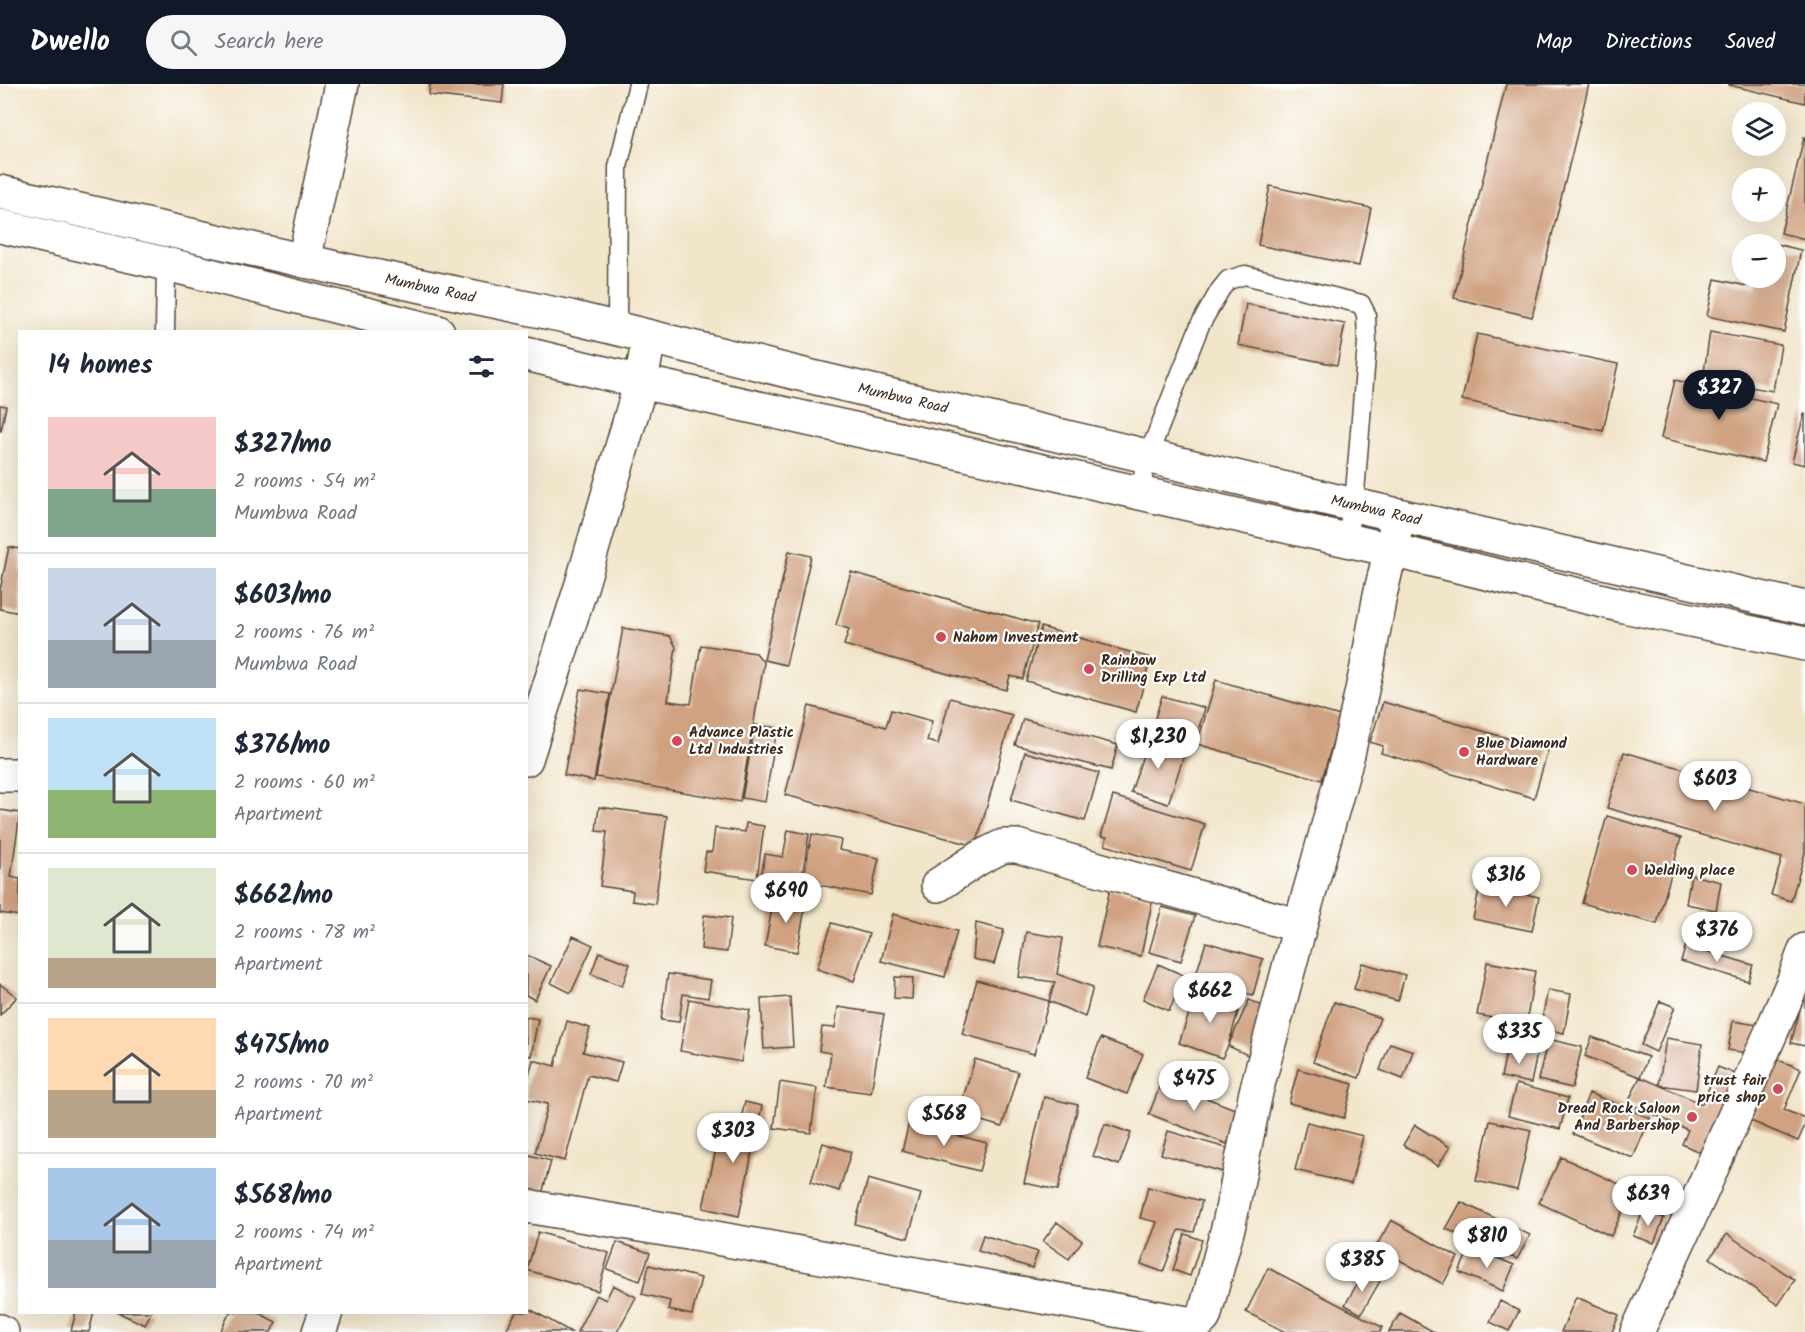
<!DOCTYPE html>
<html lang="en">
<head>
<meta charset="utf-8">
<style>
	:root { --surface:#fff; --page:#f6f6f7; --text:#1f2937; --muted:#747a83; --line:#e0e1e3; --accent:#111827 }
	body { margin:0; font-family:Kalam,sans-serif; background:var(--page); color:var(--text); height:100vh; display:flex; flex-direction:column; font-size:22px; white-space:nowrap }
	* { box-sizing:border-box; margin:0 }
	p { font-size:20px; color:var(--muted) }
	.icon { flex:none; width:33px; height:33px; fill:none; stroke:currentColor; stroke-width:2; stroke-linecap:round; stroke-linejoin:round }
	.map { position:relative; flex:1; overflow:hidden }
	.details { position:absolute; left:18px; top:246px; width:510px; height:984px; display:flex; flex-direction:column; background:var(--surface); border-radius:0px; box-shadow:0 6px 24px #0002 }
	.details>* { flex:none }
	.tools { position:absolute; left:1732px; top:18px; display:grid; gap:12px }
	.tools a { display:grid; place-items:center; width:54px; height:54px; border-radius:50%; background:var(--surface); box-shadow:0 6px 24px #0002; font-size:30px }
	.price { position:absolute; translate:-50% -51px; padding:0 14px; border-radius:21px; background:#fff; color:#222; font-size:20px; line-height:39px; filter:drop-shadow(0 2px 3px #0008) }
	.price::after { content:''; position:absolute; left:50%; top:36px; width:18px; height:14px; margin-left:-9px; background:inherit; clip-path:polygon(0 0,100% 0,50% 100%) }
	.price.on { background:var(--accent); color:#fff }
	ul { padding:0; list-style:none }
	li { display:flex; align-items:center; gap:18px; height:150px; padding:0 30px }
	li+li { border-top:2px solid var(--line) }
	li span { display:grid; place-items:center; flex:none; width:168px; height:120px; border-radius:0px; color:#555 }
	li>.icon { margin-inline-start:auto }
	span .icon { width:72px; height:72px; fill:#fffc; stroke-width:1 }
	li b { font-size:26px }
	h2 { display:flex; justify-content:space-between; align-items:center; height:72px; padding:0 30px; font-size:26px }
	header { display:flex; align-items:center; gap:36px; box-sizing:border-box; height:84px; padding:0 30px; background:var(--accent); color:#fff }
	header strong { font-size:28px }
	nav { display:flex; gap:33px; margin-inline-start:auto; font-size:21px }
	.search { width:420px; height:54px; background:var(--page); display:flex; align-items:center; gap:15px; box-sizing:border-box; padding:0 21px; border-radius:33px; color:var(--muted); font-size:22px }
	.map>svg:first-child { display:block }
	.building { fill:#d0a281 }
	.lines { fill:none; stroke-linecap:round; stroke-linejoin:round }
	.lane-casing { stroke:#564638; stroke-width:21 }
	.street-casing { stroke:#564638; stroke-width:36 }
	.primary-casing { stroke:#564638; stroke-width:36 }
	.lane { stroke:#fff; stroke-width:18 }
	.street { stroke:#fff; stroke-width:33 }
	.primary { stroke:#fff; stroke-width:33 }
	.poi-dot { fill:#d1495b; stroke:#fff; stroke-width:2 }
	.labels { text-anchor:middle; stroke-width:4.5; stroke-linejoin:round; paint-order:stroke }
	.street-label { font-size:15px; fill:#3b2a1e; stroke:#fff }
	.poi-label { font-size:15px; font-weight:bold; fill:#3b2a1e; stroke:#fff; text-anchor:start }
</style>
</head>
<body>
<header>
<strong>Dwello</strong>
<div class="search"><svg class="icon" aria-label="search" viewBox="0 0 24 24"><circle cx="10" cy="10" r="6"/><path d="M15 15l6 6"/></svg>Search here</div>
<nav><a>Map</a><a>Directions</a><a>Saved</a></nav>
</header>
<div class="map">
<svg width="1805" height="1248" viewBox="0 0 1805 1248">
	<rect width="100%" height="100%" fill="#fff"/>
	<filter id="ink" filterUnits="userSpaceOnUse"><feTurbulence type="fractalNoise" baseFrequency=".0167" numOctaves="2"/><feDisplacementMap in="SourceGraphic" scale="12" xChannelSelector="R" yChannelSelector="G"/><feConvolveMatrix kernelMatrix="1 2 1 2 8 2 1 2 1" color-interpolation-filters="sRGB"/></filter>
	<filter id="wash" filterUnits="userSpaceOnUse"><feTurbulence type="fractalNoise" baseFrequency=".008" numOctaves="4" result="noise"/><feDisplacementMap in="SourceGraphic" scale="24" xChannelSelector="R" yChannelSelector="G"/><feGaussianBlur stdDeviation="1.35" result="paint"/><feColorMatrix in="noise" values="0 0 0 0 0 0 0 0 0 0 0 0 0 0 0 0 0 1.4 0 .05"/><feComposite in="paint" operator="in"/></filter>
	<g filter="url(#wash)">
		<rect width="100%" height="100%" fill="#f1e5ca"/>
		<g id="blocks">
			<path class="building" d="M430,0H504L502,19L429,11Z
				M1506,0H1589L1532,233L1454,214Z
				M1729,0H1805V19L1729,1Z
				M1804,53H1805V155L1781,149Z
				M1270,102L1371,124L1359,182L1258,161Z
				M1776,160L1801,166L1784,248L1707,232L1715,195L1756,204L1759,194H1776Z
				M1246,220L1345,240L1337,281L1238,261Z
				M1710,248L1781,261L1773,307L1703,295Z
				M1477,250L1618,280L1603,347L1462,316Z
				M1675,296L1777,320L1763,378L1661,354Z
				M0,321L6,322L1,347H0Z
				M1804,330H1805V381L1792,378Z
				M9,463L20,465V529L0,525V506Z
				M789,467L811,472L786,581L764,576Z
				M851,488L1038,540L1023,595L1010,592L1006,606L844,561L849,545L836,541Z
				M1041,543L1151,574L1136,628L1026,597Z
				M623,544L670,552L676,563L668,617L691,620L701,561L756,569L764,579L740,718L596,693Z
				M1216,596L1340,632L1322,696L1197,660Z
				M580,605L610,610L594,697L564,691Z
				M1162,612L1205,624L1194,659L1151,647Z
				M950,614L1012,631L976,762L785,711L809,622L886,643L891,626L932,637L927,657L938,660Z
				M1383,618L1548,666L1534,714L1381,669L1383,662L1370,658Z
				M1023,635L1118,661L1111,686L1015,661Z
				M755,641L777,644L765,718L742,714Z
				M1149,653L1186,665L1168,720L1131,708Z
				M1025,668L1099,689L1085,737L1011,716Z
				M1624,668L1805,720V769L1791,817L1771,811L1782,774L1607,724Z
				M1113,712L1205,740L1191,787L1105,761L1107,753L1101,752Z
				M599,723L667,732L655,820L632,817L633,807L600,802L607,748L596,747Z
				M0,726L20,729L11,793L20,795V832L0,829Z
				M1607,732L1681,754L1657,840L1582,819Z
				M746,739L764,742L757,795L703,787L706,768H712L715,744L745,748Z
				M788,746L809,750L800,805L760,799L765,770L783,773Z
				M812,750L841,756L839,766L879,774L871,811L803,798Z
				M1691,791L1721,798L1716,826L1686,820Z
				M1480,801L1539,813L1532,847L1473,835Z
				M1110,805L1153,814L1141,872L1097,863Z
				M774,813L806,819L797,868L765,862Z
				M1162,823L1195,832L1181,877L1149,868Z
				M893,830L957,847L945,893L881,877Z
				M704,831L731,834L727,868L701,865Z
				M832,839L869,850L854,897L817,885Z
				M976,839L1004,846L994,880L973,875Z
				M1026,848L1063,854L1057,890L1093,903L1085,933L1049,917L1055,898L1019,893Z
				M573,852L593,861L571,909L551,899Z
				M1206,858L1263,875L1253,911L1195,894Z
				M1686,861L1753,881L1748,897L1681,877Z
				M599,868L630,880L622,902L591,890Z
				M526,871L551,882L535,916L526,911Z
				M1487,878L1535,887L1526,940L1477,931Z
				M1362,879L1405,891L1398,917L1354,905Z
				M1158,880L1185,892L1169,927L1143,915Z
				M668,890L711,896L708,914L683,910L679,938L661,936Z
				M895,893L913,894L912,915L894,914Z
				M977,896L1049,917L1034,970L962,950Z
				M0,900L17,913L0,931Z
				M1197,906L1240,921L1228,962L1222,974L1179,959Z
				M1548,906L1571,910L1564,949L1540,944Z
				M1804,910H1805V962L1791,959Z
				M790,913L793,963L764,965L761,915Z
				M689,915L750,926L741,978L680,967Z
				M1249,916L1273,927L1252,973L1228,962Z
				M1660,917L1675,923L1656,968L1641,961Z
				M1334,918L1380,934L1359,994L1313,978Z
				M838,923L884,930L871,1009L826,1003L831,969L819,967L822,943L835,944Z
				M526,933L538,935L531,972L526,971Z
				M567,937L590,944L583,968L622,978L616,998L588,991L565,1077L535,1069L548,1020L526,1015V1003L533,976L555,982Z
				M1733,937L1758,941L1753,970L1728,966Z
				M1592,953L1648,973L1640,993L1585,972Z
				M1101,954L1143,970L1127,1010L1085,994Z
				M1666,954L1702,960L1696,1006L1659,1001L1702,1020L1718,983L1743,993L1708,1072L1682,1060L1688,1046L1628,1019L1640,993L1659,1001Z
				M1548,955L1582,963L1572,1004L1538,996Z
				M1390,959L1413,967L1403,995L1380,986Z
				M1507,963L1537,969L1531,999L1501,993Z
				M975,975L1018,988L1002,1043L958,1030Z
				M1776,975L1801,985L1784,1026L1805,1034V1041L1798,1057L1751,1037Z
				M1298,985L1353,1000L1344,1034L1289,1019Z
				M1162,997L1240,1027L1227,1060L1149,1030Z
				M780,998L817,1004L811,1049L774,1044Z
				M1516,1000L1568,1014L1560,1045L1508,1032Z
				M1589,1009L1650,1034L1633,1074L1573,1050Z
				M1044,1013L1078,1021L1058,1106L1024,1099Z
				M745,1018L762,1022L739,1132L703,1124L720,1047L737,1051Z
				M1490,1037L1531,1046L1517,1106L1476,1097Z
				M1307,1038L1363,1052L1351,1100L1295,1086Z
				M909,1039L987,1059L979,1087L902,1067Z
				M1105,1040L1131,1049L1119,1081L1093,1072Z
				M1415,1041L1450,1063L1438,1082L1403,1061Z
				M1168,1047L1233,1066L1226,1089L1161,1070Z
				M823,1059L851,1068L839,1107L811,1098Z
				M526,1070L551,1077L542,1110L526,1106Z
				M1561,1073L1632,1106L1611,1152L1539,1119Z
				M868,1095L921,1110L908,1154L855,1140Z
				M1148,1103L1202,1117L1194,1148L1179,1146L1163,1188L1141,1180L1157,1138L1140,1134Z
				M1461,1118L1530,1151L1517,1175L1446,1145Z
				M1643,1127L1664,1134L1654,1159L1633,1152Z
				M1391,1136L1458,1173L1443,1200L1376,1163Z
				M1057,1138L1082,1157L1069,1175L1043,1157Z
				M538,1148L609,1169L598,1207L527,1186Z
				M1185,1150L1202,1156L1190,1192L1173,1186Z
				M1727,1150L1795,1196L1778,1221L1710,1174Z
				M983,1151L1038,1168L1032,1184L978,1167Z
				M617,1158L650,1169L640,1197L607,1185Z
				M1470,1163L1514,1181L1503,1207L1459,1188Z
				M649,1181L701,1194L692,1231L668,1226L670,1217L642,1210Z
				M1268,1184L1382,1243L1380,1248H1285L1246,1228Z
				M1364,1188L1380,1197L1361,1230L1345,1221Z
				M613,1201L636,1213L617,1248H577L596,1211L606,1216Z
				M1576,1213L1619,1231L1612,1248H1561Z
				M1500,1217L1519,1227L1509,1247L1490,1238Z
				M526,1223L571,1248H505L516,1228H526Z
				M76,1228H94L89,1248L71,1247Z
				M117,1228H151L145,1241Z
				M230,1228H257L276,1238L271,1248H225L221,1246Z
				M1400,1229L1434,1248H1389Z"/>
		</g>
	</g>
	<g filter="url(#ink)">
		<use href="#blocks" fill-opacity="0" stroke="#564638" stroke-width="1.5"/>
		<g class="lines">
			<g class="lane-casing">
				<path id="lane" d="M617,245L618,83L638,0
					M165,248L166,180
					M1139,409L1148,372L1200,241L1220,206L1228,196L1245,191L1361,220L1366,230L1367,260L1354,421L1345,456"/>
			</g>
			<g class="street-casing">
				<path id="street" d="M304,177L342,0
					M526,675L582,500L641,298L649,253
					M0,691H20
					M938,801L979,774L1003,762H1017L1300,842
					M526,1122L688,1149L1187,1239H1198L1204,1233L1229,1140L1256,1008L1300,842L1348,670L1367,583L1380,511L1399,431
					M0,1247L2,1248
					M319,1248L326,1228
					M1637,1248L1700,1111L1794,896L1805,866"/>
			</g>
			<g class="primary-casing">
				<path id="primary" d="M0,108L345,186L570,233L808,292L1354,421L1805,524
					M0,142L166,180L438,248
					M526,270L641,298L1034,385L1391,466L1624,522L1805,560"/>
			</g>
			<use href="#lane" class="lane"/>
			<use href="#street" class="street"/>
			<use href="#primary" class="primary"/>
		</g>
	</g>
	<g class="poi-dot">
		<circle cx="941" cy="553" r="6"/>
		<circle cx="1089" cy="585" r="6"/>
		<circle cx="677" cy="657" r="6"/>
		<circle cx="1464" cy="668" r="6"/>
		<circle cx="1632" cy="786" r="6"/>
		<circle cx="1778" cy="1005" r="6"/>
		<circle cx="1692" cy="1033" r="6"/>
	</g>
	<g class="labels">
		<g class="street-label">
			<text transform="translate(430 204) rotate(12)" y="5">Mumbwa Road</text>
			<text transform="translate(903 314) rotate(13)" y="5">Mumbwa Road</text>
			<text transform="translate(1376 426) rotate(13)" y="5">Mumbwa Road</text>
		</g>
		<g class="poi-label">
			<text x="953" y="558">Nahom Investment</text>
			<text x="1101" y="581">Rainbow<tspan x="1101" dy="17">Drilling Exp Ltd</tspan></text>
			<text x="689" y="653">Advance Plastic<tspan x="689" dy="17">Ltd Industries</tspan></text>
			<text x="1476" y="664">Blue Diamond<tspan x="1476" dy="17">Hardware</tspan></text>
			<text x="1644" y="791">Welding place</text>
			<text x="1766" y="1001" text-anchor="end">trust fair<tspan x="1766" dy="17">price shop</tspan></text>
			<text x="1680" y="1029" text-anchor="end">Dread Rock Saloon<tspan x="1680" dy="17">And Barbershop</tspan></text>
		</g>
	</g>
</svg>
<div class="tools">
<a><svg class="icon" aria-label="layers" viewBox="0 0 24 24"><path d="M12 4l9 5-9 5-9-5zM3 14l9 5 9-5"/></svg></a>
<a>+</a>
<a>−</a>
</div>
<b class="price on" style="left:1719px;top:337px">$327</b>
<b class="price" style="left:1158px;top:686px">$1,230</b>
<b class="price" style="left:1715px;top:728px">$603</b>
<b class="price" style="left:1506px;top:824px">$316</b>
<b class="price" style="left:786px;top:840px">$690</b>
<b class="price" style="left:1717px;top:879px">$376</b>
<b class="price" style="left:1210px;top:940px">$662</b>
<b class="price" style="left:1519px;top:981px">$335</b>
<b class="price" style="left:1194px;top:1028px">$475</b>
<b class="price" style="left:944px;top:1063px">$568</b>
<b class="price" style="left:733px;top:1080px">$303</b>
<b class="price" style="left:1648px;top:1143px">$639</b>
<b class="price" style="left:1487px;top:1185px">$810</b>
<b class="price" style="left:1362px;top:1209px">$385</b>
<section class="details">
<h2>14 homes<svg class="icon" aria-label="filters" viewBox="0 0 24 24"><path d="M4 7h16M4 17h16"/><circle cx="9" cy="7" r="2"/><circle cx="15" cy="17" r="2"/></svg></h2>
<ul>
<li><span style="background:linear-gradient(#f6c9c9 60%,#7fa58c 0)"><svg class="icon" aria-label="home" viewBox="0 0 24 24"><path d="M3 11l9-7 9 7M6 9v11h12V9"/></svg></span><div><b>$327/mo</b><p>2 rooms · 54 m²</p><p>Mumbwa Road</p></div></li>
<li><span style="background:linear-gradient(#c9d6e8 60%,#9aa5b1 0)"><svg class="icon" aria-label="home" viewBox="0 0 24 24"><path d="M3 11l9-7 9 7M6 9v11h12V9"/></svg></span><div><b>$603/mo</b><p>2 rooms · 76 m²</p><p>Mumbwa Road</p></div></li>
<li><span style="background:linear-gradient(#bfe0f5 60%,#8fb573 0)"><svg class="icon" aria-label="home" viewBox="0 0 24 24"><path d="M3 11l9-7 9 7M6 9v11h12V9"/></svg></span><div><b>$376/mo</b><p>2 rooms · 60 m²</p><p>Apartment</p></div></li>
<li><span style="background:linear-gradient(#dfe7d0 75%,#b9a48a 0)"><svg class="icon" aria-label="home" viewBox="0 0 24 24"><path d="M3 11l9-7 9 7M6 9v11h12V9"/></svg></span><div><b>$662/mo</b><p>2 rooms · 78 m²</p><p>Apartment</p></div></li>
<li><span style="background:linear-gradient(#ffd9b3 60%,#b9a48a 0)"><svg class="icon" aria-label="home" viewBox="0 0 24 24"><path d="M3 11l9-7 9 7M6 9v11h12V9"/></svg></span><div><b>$475/mo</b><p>2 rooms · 70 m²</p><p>Apartment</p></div></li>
<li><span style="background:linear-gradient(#a9c7e8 60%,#9aa5b1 0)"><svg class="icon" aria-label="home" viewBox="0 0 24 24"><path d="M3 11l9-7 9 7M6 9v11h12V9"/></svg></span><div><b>$568/mo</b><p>2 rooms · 74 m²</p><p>Apartment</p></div></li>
</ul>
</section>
</div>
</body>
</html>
